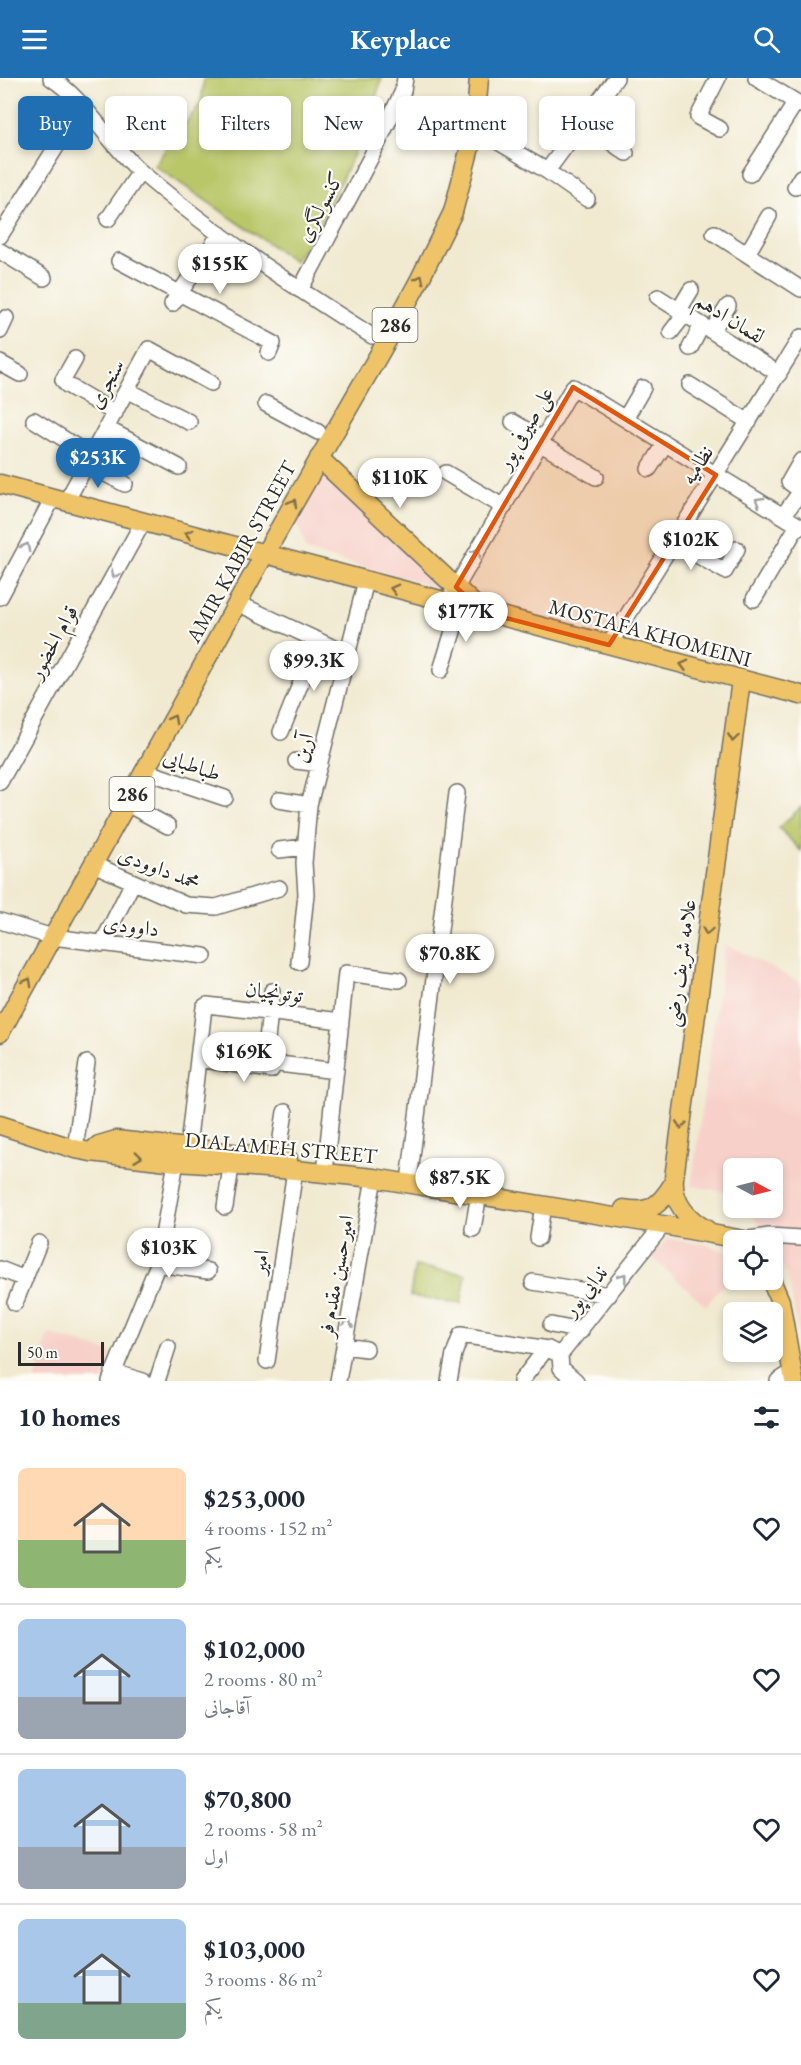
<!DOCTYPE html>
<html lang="en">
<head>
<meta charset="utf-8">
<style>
	:root { --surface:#fff; --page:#f2f2f3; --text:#1f2937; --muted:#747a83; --line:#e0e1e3; --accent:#1f6fb2 }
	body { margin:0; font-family:"EB Garamond",Amiri,serif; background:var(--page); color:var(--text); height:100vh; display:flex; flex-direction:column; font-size:22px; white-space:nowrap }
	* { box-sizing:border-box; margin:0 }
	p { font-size:20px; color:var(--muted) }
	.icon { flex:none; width:33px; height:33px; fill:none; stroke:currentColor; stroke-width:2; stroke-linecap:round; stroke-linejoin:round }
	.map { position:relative; height:1303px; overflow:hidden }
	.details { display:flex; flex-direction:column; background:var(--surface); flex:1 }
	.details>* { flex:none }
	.guide { position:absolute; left:18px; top:18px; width:765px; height:54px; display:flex; gap:12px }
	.needle { width:39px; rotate:97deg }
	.fabs { position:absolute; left:723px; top:1080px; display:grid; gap:12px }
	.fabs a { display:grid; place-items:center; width:60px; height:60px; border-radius:9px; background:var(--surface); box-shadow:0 3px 9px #0003; font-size:30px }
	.scale { position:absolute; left:18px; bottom:15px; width:86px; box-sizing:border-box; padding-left:6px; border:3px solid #2b2b2b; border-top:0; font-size:16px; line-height:21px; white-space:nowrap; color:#2b2b2b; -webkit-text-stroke:4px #fdfcf7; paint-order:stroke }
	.price { position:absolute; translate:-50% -51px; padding:0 14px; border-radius:21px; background:#fff; color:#222; font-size:20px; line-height:39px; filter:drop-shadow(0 2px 3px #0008) }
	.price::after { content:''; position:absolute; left:50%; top:36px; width:18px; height:14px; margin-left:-9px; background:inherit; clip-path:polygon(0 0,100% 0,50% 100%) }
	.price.selected { background:var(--accent); color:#fff }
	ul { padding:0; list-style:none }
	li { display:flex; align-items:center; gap:18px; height:150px; padding:0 18px }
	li+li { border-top:2px solid var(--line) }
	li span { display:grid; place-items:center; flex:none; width:168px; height:120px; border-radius:9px; color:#555 }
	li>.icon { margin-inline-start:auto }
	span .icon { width:72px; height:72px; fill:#fffc; stroke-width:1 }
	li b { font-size:26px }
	h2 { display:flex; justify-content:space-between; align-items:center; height:72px; padding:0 18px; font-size:26px }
	.tag { padding:0 21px; border-radius:9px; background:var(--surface); box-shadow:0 3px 9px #0003; font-size:21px; line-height:54px }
	.tag.selected { background:var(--accent); color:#fff }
	header { display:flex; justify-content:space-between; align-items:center; height:78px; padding:0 18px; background:var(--accent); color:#fff; font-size:27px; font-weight:700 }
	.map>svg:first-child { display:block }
	.built { fill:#f7d1c9 }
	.green { fill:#b9c769; stroke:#72794a; stroke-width:1.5 }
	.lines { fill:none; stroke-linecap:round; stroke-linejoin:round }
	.minor-casing { stroke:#706e65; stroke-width:18 }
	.major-casing { stroke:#706e65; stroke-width:21 }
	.minor { stroke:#fff; stroke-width:15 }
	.major { stroke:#efc469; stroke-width:18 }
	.oneway { stroke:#837047 }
	.oneway2 { stroke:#a0a0a0 }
	.marked { fill:#df570e; fill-opacity:0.2; stroke:#df570e; stroke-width:4.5; stroke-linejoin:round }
	.labels { text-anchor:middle; stroke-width:4.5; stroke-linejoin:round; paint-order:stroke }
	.shield { fill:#fdfcf7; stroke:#6a6a68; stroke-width:1.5 }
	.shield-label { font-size:20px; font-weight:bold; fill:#2b2b2b }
	.street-label { font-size:21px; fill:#2b2b2b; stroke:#fdfcf7 }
</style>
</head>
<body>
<header><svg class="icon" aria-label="menu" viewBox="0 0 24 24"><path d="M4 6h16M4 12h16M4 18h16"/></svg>Keyplace<svg class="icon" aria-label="search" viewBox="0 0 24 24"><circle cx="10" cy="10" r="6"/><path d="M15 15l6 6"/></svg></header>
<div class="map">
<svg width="801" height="1303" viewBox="0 0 801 1303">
	<rect width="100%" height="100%" fill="#fdfcf7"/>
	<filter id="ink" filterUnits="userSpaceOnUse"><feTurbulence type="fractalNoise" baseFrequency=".0167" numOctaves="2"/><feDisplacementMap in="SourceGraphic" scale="12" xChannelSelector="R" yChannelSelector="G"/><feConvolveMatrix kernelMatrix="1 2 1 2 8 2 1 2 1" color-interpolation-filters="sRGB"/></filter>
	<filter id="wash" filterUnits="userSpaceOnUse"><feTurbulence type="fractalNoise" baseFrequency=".008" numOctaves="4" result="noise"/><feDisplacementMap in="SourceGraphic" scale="24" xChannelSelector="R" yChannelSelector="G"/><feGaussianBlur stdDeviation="1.35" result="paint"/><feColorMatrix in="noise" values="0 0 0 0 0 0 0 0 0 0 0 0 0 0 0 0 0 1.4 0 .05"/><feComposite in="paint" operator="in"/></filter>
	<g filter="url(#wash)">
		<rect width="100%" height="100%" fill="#f1ead1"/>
		<path class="built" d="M324,396L437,503L434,509L306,473L297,443Z
			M725,866L801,905V1268L788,1200L773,1172L772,1162H767L750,1130H772V1090H734L733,1115L691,1108Z
			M667,1161L709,1167L730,1176L733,1180V1194L706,1228L652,1179Z
			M49,1256L111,1274L103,1303H35Z"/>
		<path class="green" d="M204,0H382L365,53L318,150L294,183L154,87L201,25Z
			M801,729V773L779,750Z
			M415,1188L466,1196L461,1226L410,1218Z"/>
	</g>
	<g filter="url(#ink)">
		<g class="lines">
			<g class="minor-casing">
				<path id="minor" d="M51,0C88,24 108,66 142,95C213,156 293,208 372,258
					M718,0L698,39L720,51
					M756,0L801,27
					M583,44L626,75
					M475,50L547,93L587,121
					M547,93L616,0
					M750,96L796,24
					M795,109L801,99
					M108,141L140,94
					M714,155L801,211
					M0,158L82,28
					M0,173L44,200
					M747,176L769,138
					M119,183L273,265L269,275
					M300,212L371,79L403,13L405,0
					M658,219L779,296
					M172,226L220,156
					M679,232L691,212
					M0,253L6,240
					M712,253L728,228
					M671,254L685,236
					M690,270L702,247
					M75,281L63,302L67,307L115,335
					M0,285L20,296
					M690,307L749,344
					M127,312L189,344
					M266,326L318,354
					M625,341L643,310
					M34,342L91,378
					M513,344L543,362
					M106,350L179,389
					M541,366L596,399
					M87,386L125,406
					M649,391L665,366
					M446,395L504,429
					M66,424L149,271L211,305
					M783,438L801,413L789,404L801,383
					M674,464L725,493L737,471
					M0,519L53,420
					M450,520L573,309L801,449
					M754,521L798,447
					M237,525L347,576
					M609,567L801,259
					M441,592L461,528
					M281,654L318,562
					M296,683L320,686
					M145,693L225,720
					M0,704L143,444
					M279,722L309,727
					M127,726L168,748
					M279,772L305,769
					M93,786L186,827L216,829L279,810
					M0,843L53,859L204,878
					M102,866L133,804
					M299,884L306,816L304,785L309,727L366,503
					M267,962L272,913
					M198,981L271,992L274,987L279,986L336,993
					M188,1069L204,929L207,927L341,943
					M75,1071L87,985
					M278,1079L285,1034
					M326,1085L346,895L399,902
					M410,1095L457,715
					M225,1129L231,1089
					M473,1151L479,1116
					M538,1160L543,1128
					M744,1162L769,1158L801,1160
					M158,1186L208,1193
					M0,1191L25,1201
					M533,1204L609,1217
					M15,1225L39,1165
					M551,1247L581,1253
					M344,1268L366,1271
					M267,1283L295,1092
					M113,1294L143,1303
					M110,1303L158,1186L176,1084
					M157,1303L168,1269
					M338,1303L374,1100
					M449,1303L454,1276L461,1257L548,1271L560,1277
					M521,1303L546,1271
					M576,1303L561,1290L560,1277L663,1147
					M778,1303L792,1294"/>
			</g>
			<g class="major-casing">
				<path id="major" d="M319,380L481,533
					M0,406L801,617
					M0,955L255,493L385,266L420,201L453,134L475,50L479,0
					M0,1047L75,1071L91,1074L176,1084L295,1092L374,1100L663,1147L744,1162
					M91,1074L99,1067L116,1062L288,1081
					M624,1131C650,1136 660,1127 673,1106
					M707,1152C687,1141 672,1124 674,1100L741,602
					M771,1202L780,1223L794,1303"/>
			</g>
			<use href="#minor" class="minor"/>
			<use href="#major" class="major"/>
		</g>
		<defs><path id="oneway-chevron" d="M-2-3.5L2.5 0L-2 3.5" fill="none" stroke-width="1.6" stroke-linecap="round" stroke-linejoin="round" transform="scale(1.5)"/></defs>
		<g class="oneway">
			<use href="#oneway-chevron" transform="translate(420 201) rotate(-63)"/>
			<use href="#oneway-chevron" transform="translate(293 425) rotate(-60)"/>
			<use href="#oneway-chevron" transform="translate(189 456) rotate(-165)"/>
			<use href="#oneway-chevron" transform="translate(394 511) rotate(-165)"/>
			<use href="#oneway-chevron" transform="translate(684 587) rotate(-165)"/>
			<use href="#oneway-chevron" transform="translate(173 641) rotate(-61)"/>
			<use href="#oneway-chevron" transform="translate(733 660) rotate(98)"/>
			<use href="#oneway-chevron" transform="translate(707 853) rotate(98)"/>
			<use href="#oneway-chevron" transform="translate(28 904) rotate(-61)"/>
			<use href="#oneway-chevron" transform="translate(681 1047) rotate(98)"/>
			<use href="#oneway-chevron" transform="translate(138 1079) rotate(7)"/>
		</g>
		<g class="oneway2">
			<use href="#oneway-chevron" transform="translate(759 423) rotate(-149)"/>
			<use href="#oneway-chevron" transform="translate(26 469) rotate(-62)"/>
			<use href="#oneway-chevron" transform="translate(477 474) rotate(-59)"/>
			<use href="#oneway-chevron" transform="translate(115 496) rotate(119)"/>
			<use href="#oneway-chevron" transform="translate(623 1199) rotate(-52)"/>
			<use href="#oneway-chevron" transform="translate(348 1245) rotate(-80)"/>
		</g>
	</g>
	<path class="marked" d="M573,309L716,397L609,567L483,534L456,509Z"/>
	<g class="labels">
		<g class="shield">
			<rect x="372.5" y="230" width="45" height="34" rx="4.5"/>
			<rect x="109.5" y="699" width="45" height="34" rx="4.5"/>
		</g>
		<g class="shield-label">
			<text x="395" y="254">286</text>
			<text x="132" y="723">286</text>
		</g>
		<g class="street-label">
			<text transform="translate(320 129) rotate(-62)" y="7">کنسولگری</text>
			<text transform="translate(730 240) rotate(32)" y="7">لقمان ادهم</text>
			<text transform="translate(106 306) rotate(-61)" y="7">سنجری</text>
			<text transform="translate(525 350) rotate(-60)" y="7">علی صیرفی پور</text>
			<text transform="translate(697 387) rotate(-58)" y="7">نظامیه</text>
			<text transform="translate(241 474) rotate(-61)" y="7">AMIR KABIR STREET</text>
			<text transform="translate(650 555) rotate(15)" y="7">MOSTAFA KHOMEINI</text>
			<text transform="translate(53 564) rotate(-61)" y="7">قوام الحضور</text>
			<text transform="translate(303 670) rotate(-75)" y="7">آرین</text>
			<text transform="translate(192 687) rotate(19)" y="7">طباطبایی</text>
			<text transform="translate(159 790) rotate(21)" y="7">محمد داوودی</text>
			<text transform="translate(131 848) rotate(7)" y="7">داوودی</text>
			<text transform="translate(680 885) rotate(-82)" y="7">علامه شریف رضی</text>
			<text transform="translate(274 914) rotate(7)" y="7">توتونچیان</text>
			<text transform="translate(281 1070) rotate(5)" y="7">DIALAMEH STREET</text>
			<text transform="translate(260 1184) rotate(-82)" y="7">امیر</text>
			<text transform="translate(336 1198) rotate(-80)" y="7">امیرحسین مقدم فر</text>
			<text transform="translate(585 1213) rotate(-52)" y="7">ندایی پور</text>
		</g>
	</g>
</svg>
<div class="fabs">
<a><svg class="needle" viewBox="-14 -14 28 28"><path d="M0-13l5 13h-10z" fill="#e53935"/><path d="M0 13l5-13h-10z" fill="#747a83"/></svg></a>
<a><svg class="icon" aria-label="locate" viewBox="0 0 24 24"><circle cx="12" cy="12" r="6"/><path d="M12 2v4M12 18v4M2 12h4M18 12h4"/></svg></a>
<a><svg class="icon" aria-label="layers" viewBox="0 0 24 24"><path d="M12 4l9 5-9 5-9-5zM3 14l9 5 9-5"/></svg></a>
</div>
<div class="scale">50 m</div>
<b class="price" style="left:220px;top:217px">$155K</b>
<b class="price selected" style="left:98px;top:411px">$253K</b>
<b class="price" style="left:400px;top:431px">$110K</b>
<b class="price" style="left:691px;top:493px">$102K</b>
<b class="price" style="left:466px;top:565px">$177K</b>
<b class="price" style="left:314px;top:614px">$99.3K</b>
<b class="price" style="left:450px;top:907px">$70.8K</b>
<b class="price" style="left:244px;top:1005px">$169K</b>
<b class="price" style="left:460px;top:1131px">$87.5K</b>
<b class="price" style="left:169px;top:1201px">$103K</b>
<div class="guide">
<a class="tag selected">Buy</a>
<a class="tag">Rent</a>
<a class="tag">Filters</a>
<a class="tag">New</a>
<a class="tag">Apartment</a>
<a class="tag">House</a>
</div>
</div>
<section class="details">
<h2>10 homes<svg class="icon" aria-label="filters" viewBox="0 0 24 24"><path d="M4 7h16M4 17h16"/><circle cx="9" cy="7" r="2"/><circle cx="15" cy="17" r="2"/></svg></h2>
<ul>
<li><span style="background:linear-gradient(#ffd9b3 60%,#8fb573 0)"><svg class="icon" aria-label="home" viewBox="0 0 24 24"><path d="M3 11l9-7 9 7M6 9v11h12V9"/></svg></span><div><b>$253,000</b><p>4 rooms · 152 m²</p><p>یکم</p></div><svg class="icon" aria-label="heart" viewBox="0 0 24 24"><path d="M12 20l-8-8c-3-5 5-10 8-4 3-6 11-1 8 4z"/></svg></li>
<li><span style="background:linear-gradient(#a9c7e8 65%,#9aa5b1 0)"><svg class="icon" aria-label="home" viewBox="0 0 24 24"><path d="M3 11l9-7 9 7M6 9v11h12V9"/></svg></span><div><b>$102,000</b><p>2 rooms · 80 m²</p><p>آقاجانی</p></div><svg class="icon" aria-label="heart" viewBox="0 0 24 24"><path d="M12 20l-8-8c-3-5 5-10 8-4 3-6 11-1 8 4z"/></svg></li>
<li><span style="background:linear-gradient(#a9c7e8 65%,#9aa5b1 0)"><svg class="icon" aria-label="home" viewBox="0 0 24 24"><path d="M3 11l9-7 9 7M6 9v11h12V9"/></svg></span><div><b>$70,800</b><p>2 rooms · 58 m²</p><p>اول</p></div><svg class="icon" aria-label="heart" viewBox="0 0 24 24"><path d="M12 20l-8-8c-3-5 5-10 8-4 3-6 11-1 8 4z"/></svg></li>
<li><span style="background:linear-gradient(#a9c7e8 70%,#7fa58c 0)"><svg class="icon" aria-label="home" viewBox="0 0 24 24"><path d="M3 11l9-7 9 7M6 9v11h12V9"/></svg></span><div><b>$103,000</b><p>3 rooms · 86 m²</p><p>یکم</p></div><svg class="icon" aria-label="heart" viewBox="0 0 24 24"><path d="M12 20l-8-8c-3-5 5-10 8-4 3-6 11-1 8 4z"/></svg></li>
</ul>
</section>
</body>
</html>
